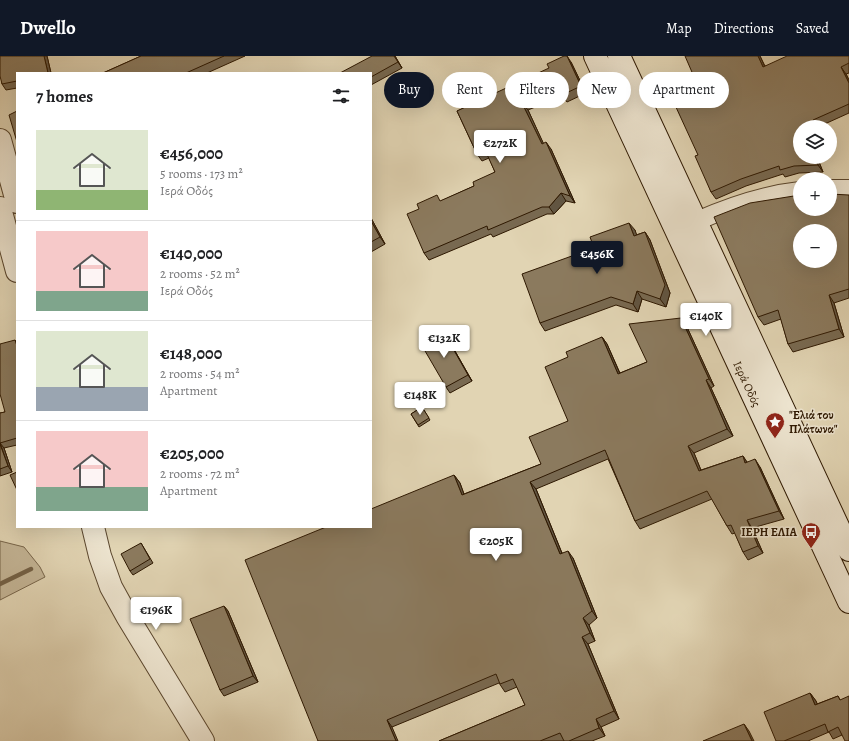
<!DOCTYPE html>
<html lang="en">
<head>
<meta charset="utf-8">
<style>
	:root { --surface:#fff; --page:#f6f6f6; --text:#202124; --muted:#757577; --line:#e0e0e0; --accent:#111827 }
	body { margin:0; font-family:Alegreya,serif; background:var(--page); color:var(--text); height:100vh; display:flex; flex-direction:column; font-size:15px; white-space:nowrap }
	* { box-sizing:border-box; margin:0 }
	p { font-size:13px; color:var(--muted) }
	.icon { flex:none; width:22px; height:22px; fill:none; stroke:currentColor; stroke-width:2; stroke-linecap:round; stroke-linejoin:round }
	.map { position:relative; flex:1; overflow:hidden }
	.drawer { position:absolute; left:16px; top:16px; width:356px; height:456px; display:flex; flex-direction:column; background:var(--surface); border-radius:0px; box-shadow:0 4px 16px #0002 }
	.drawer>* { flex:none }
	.banner { position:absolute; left:384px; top:16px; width:380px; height:36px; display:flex; gap:8px }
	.buttons { position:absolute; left:793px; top:64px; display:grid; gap:8px }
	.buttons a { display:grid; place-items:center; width:44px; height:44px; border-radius:50%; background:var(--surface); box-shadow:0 4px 16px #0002; font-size:20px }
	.price { position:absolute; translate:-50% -34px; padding:0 9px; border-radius:4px; background:#fff; color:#222; font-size:13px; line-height:26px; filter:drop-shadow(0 1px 2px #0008) }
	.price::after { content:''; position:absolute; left:50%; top:24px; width:12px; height:9px; margin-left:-6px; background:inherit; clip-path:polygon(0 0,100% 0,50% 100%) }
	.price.selected { background:var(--accent); color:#fff }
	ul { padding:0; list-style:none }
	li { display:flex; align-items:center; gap:12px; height:100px; padding:0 20px }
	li+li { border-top:1px solid var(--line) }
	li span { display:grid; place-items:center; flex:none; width:112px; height:80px; border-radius:0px; color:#555 }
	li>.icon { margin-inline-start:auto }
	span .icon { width:48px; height:48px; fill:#fffc; stroke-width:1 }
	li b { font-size:17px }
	h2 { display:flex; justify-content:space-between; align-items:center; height:48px; padding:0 20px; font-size:17px }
	.chip { padding:0 14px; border-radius:18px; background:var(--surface); box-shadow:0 4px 16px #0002; font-size:14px; line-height:36px }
	.chip.selected { background:var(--accent); color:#fff }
	header { display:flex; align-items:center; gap:24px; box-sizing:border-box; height:56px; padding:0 20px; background:var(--accent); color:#fff }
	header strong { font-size:19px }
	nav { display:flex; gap:22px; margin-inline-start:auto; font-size:14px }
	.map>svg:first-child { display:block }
	.green { fill:#c3b495; stroke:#78664b }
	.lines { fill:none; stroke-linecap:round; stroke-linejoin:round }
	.stream { stroke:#756247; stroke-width:4.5 }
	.minor-casing { stroke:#5b472e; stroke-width:20 }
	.tertiary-casing { stroke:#5b472e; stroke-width:24 }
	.secondary-casing { stroke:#2e1801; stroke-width:24 }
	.minor { stroke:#ece3ce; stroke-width:18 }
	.tertiary { stroke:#ece3ce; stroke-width:22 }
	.secondary { stroke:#ece3ce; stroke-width:22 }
	.wall { fill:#786951; stroke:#2e1801 }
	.shaded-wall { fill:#615542; stroke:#2e1801 }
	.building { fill:#8b7a5e; stroke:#2e1801; fill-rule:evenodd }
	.labels { text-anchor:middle; stroke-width:3; stroke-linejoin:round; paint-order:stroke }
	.street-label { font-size:12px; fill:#2e1801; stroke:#ece3ce }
	.poi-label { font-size:12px; font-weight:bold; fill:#2e1801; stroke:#ece3ce; text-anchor:start }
</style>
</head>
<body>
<header>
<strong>Dwello</strong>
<nav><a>Map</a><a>Directions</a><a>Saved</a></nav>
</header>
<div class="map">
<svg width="849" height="685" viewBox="0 0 849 685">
	<rect width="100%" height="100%" fill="#e1d4b3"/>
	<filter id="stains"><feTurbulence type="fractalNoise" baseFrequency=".005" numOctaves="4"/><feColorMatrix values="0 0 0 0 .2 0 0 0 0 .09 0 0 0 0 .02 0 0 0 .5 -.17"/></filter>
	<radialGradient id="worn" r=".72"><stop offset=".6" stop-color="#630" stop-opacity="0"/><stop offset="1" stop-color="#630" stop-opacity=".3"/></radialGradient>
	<path class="green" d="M0,485L24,491L40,511L45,521L0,544Z"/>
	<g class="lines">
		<path class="stream" d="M0,528L31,513"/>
		<g class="minor-casing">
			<path id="minor" d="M830,133H849
				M697,165C731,150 763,139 800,135"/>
		</g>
		<g class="tertiary-casing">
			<path id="tertiary" d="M0,84L17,146
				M0,152L17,215
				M93,471L100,500L111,531L127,560L203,685"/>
		</g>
		<g class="secondary-casing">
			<path id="secondary" d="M595,0L849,546
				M619,0L849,494"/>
		</g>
		<use href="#minor" class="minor"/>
		<use href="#tertiary" class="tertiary"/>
		<use href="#secondary" class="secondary"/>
	</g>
	<path class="wall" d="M0,0H47L51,17H17V32L6,34L2,28Z
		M141,0H245L207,17H103Z
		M395,0L402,12L371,29V17Z
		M760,0L765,10L849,0V17L846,18L849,24V57L818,71H800V101H817L823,116L799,117L785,121L783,118L746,130L716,143L711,136L698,99L701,37Z
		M571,6L586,37L567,46L562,40L528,54L543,87L551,93L575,147L566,145L554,158H547L493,181L491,178L429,204L424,197L441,145L474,130L495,116L489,102L482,105L477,98L457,55Z
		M849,139V242L834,247L844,281L793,296L788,288L781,263L764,269L758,261Z
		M371,162L385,188L371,196Z
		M635,174L636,179L645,176L650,184L670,237L666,251L642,243L638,256L616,249L545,275L540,267L594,192Z
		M681,262L686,269L714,330L711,332L733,380L694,397L701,414L743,400L747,406L760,411L784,463L752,472L763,497L748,504L743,496L735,477L732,478L727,470L712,443L640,473L635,465L608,403L536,433L562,497L573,502L597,562L589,569L595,585L588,588L619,663L601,671L605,680L592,685H439L525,649L517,631L505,636L499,627L392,671L318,685L454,419L460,427L464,438L541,408L568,365V301L602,281L607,288L620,317L647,306Z
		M443,275L447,281L472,325L450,337L446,331Z
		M15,284L17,287V389L4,392L12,416L0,420V357L5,356Z
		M422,351L430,364L419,371L411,358Z
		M141,487L153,507L133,519L130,515Z
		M224,550L228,555L258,626L224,640L220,634Z
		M810,637L816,645L817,648L838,640L840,644L842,679L833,683L829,676L808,685H776Z"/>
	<path class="shaded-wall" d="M44,0H47L51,17H48Z
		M394,0H395L402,12Z
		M567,0L571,6L586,37L581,30Z
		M758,0H760L768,18L763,11Z
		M841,11L846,18L849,24V27Z
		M522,47L528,54L547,95L542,88Z
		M546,86L551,93L575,147L570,140Z
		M815,101H817L823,116L818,109Z
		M561,137L566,145L554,158L549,151Z
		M371,162L385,188L380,181L371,165Z
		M629,167L635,174L640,188L634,180Z
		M645,176L650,184L670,237L666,251L660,243Z
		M637,235L642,243L638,256L633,248Z
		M829,239L834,247L844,281L839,273Z
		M681,262L686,269L714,330L709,323Z
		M443,275L447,281L472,325L468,319Z
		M602,281L607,288L623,325L618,318Z
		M706,324L711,332L733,380L727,373Z
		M0,387L4,392L12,416L8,410Z
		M688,390L694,397L704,422L699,415Z
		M743,400L748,408L745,407Z
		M755,403L760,411L784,463L779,455Z
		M454,419L460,427L467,447L462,439Z
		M530,426L536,433L565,505L560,498Z
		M747,464L752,472L763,497L758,490Z
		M568,495L573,502L597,562L592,555Z
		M224,550L228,555L258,626L253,620Z
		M583,562L589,569L595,585L590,577Z
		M582,581L588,588L619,663L614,655Z
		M810,637L816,645L821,656L815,649Z
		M596,663L601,671L605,680L599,672Z
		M387,664L392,671L398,685H396Z
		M744,668L749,675L754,685H752Z"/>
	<path class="building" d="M0,0H44L48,17H17V25L2,28L0,20Z
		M141,0H224L186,17H103Z
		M372,0H394L398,6L371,21V17H340Z
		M564,0H567L581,30L562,39L558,32L522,47L542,88L546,86L570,140L561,137L549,151H542L488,174L487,170L424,197L407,158L419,153L417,148L437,139L440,145L474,130L473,126L495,116L485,94L477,98L457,55L549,12L547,8Z
		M685,0H758L763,11L787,0H849V7L841,11L849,27V48L813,64L816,71H800V101H815L818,109L794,110L780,114L779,110L741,123L711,136L695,100L698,99L675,49L701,37Z
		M17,55V86L9,59Z
		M830,138L849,139V233L829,239L839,273L788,288L778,254L758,261L714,161L750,147L800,139V153H830ZM800,175H830V205H800Z
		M371,165L380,181L371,186Z
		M629,167L634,180L645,176L665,229L660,243L637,235L633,248L611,241L540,267L522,218L594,192L590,181Z
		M681,262L709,323L706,324L727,373L688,390L699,415L743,400L745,407L755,403L779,455L747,464L758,490L743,496L731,469L727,470L707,435L635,465L605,394L530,426L560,498L568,495L592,555L583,562L590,577L582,581L614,655L596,663L599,672L569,685H564L560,677L540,685H439L525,649L513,623L500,628L496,618L387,664L396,685H318L245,504L326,471H371V453L454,419L462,439L541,408L529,381L568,365L545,311L568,301L566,296L602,281L618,318L647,306L629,268Z
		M443,275L468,319L446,331L421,288Z
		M15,284L17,290V382L0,387V357L5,356L0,338V288Z
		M422,351L429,362L418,369L411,358Z
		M0,388L8,410L0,413Z
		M17,416V434L10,419Z
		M141,487L150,503L130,515L121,498Z
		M224,550L253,620L220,634L190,563Z
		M810,637L815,649L838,640L840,644L849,640V685H845L838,671L828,676L825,668L784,685H776L764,656Z
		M744,668L752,685H703Z"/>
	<defs>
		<g id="sight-pin" transform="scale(1)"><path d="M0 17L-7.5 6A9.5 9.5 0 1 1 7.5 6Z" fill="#8f2418" stroke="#ece3ce"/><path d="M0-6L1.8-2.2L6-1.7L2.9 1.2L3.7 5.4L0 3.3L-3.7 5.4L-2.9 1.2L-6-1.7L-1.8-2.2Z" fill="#fff"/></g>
		<g id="bus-pin" transform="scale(1)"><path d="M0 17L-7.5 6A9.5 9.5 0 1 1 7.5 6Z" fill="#8f2418" stroke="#ece3ce"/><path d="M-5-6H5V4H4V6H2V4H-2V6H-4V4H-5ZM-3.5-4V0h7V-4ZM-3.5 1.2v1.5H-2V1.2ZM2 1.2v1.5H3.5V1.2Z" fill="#fff"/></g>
	</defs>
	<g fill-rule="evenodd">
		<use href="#sight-pin" x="775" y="366"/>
		<use href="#bus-pin" x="811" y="476"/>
	</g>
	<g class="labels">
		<g class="street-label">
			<text transform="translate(747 328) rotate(65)" y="4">Ιερά Οδός</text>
		</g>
		<g class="poi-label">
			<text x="789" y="363">"Ελιά του<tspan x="789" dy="14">Πλάτωνα"</tspan></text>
			<text x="797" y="480" text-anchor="end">ΙΕΡΗ ΕΛΙΑ</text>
		</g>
	</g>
	<rect width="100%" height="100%" filter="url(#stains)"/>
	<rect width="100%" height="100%" fill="url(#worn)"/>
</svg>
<div class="buttons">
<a><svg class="icon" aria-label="layers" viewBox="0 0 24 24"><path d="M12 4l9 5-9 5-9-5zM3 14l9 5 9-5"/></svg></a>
<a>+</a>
<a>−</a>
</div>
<b class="price" style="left:500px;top:108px">€272K</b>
<b class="price selected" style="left:597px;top:219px">€456K</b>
<b class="price" style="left:706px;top:281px">€140K</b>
<b class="price" style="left:444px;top:303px">€132K</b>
<b class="price" style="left:420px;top:360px">€148K</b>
<b class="price" style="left:496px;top:506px">€205K</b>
<b class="price" style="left:156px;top:575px">€196K</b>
<div class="banner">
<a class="chip selected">Buy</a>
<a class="chip">Rent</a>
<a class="chip">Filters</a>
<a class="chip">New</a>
<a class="chip">Apartment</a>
</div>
<section class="drawer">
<h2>7 homes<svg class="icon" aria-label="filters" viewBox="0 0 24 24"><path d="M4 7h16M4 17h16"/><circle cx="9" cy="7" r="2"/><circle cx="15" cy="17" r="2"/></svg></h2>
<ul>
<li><span style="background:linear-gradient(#dfe7d0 75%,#8fb573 0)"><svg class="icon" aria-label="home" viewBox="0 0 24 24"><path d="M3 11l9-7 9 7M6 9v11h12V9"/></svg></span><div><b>€456,000</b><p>5 rooms · 173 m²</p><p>Ιερά Οδός</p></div></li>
<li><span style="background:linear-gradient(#f6c9c9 75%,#7fa58c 0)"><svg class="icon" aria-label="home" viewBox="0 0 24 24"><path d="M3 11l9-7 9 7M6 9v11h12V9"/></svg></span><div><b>€140,000</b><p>2 rooms · 52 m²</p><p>Ιερά Οδός</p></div></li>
<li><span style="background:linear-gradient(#dfe7d0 70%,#9aa5b1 0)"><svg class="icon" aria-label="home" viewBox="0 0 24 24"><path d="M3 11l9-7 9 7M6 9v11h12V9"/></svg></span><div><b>€148,000</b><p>2 rooms · 54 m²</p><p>Apartment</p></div></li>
<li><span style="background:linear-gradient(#f6c9c9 70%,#7fa58c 0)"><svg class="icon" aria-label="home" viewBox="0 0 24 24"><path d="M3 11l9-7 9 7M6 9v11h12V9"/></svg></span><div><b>€205,000</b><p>2 rooms · 72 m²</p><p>Apartment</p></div></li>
</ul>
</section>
</div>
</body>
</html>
